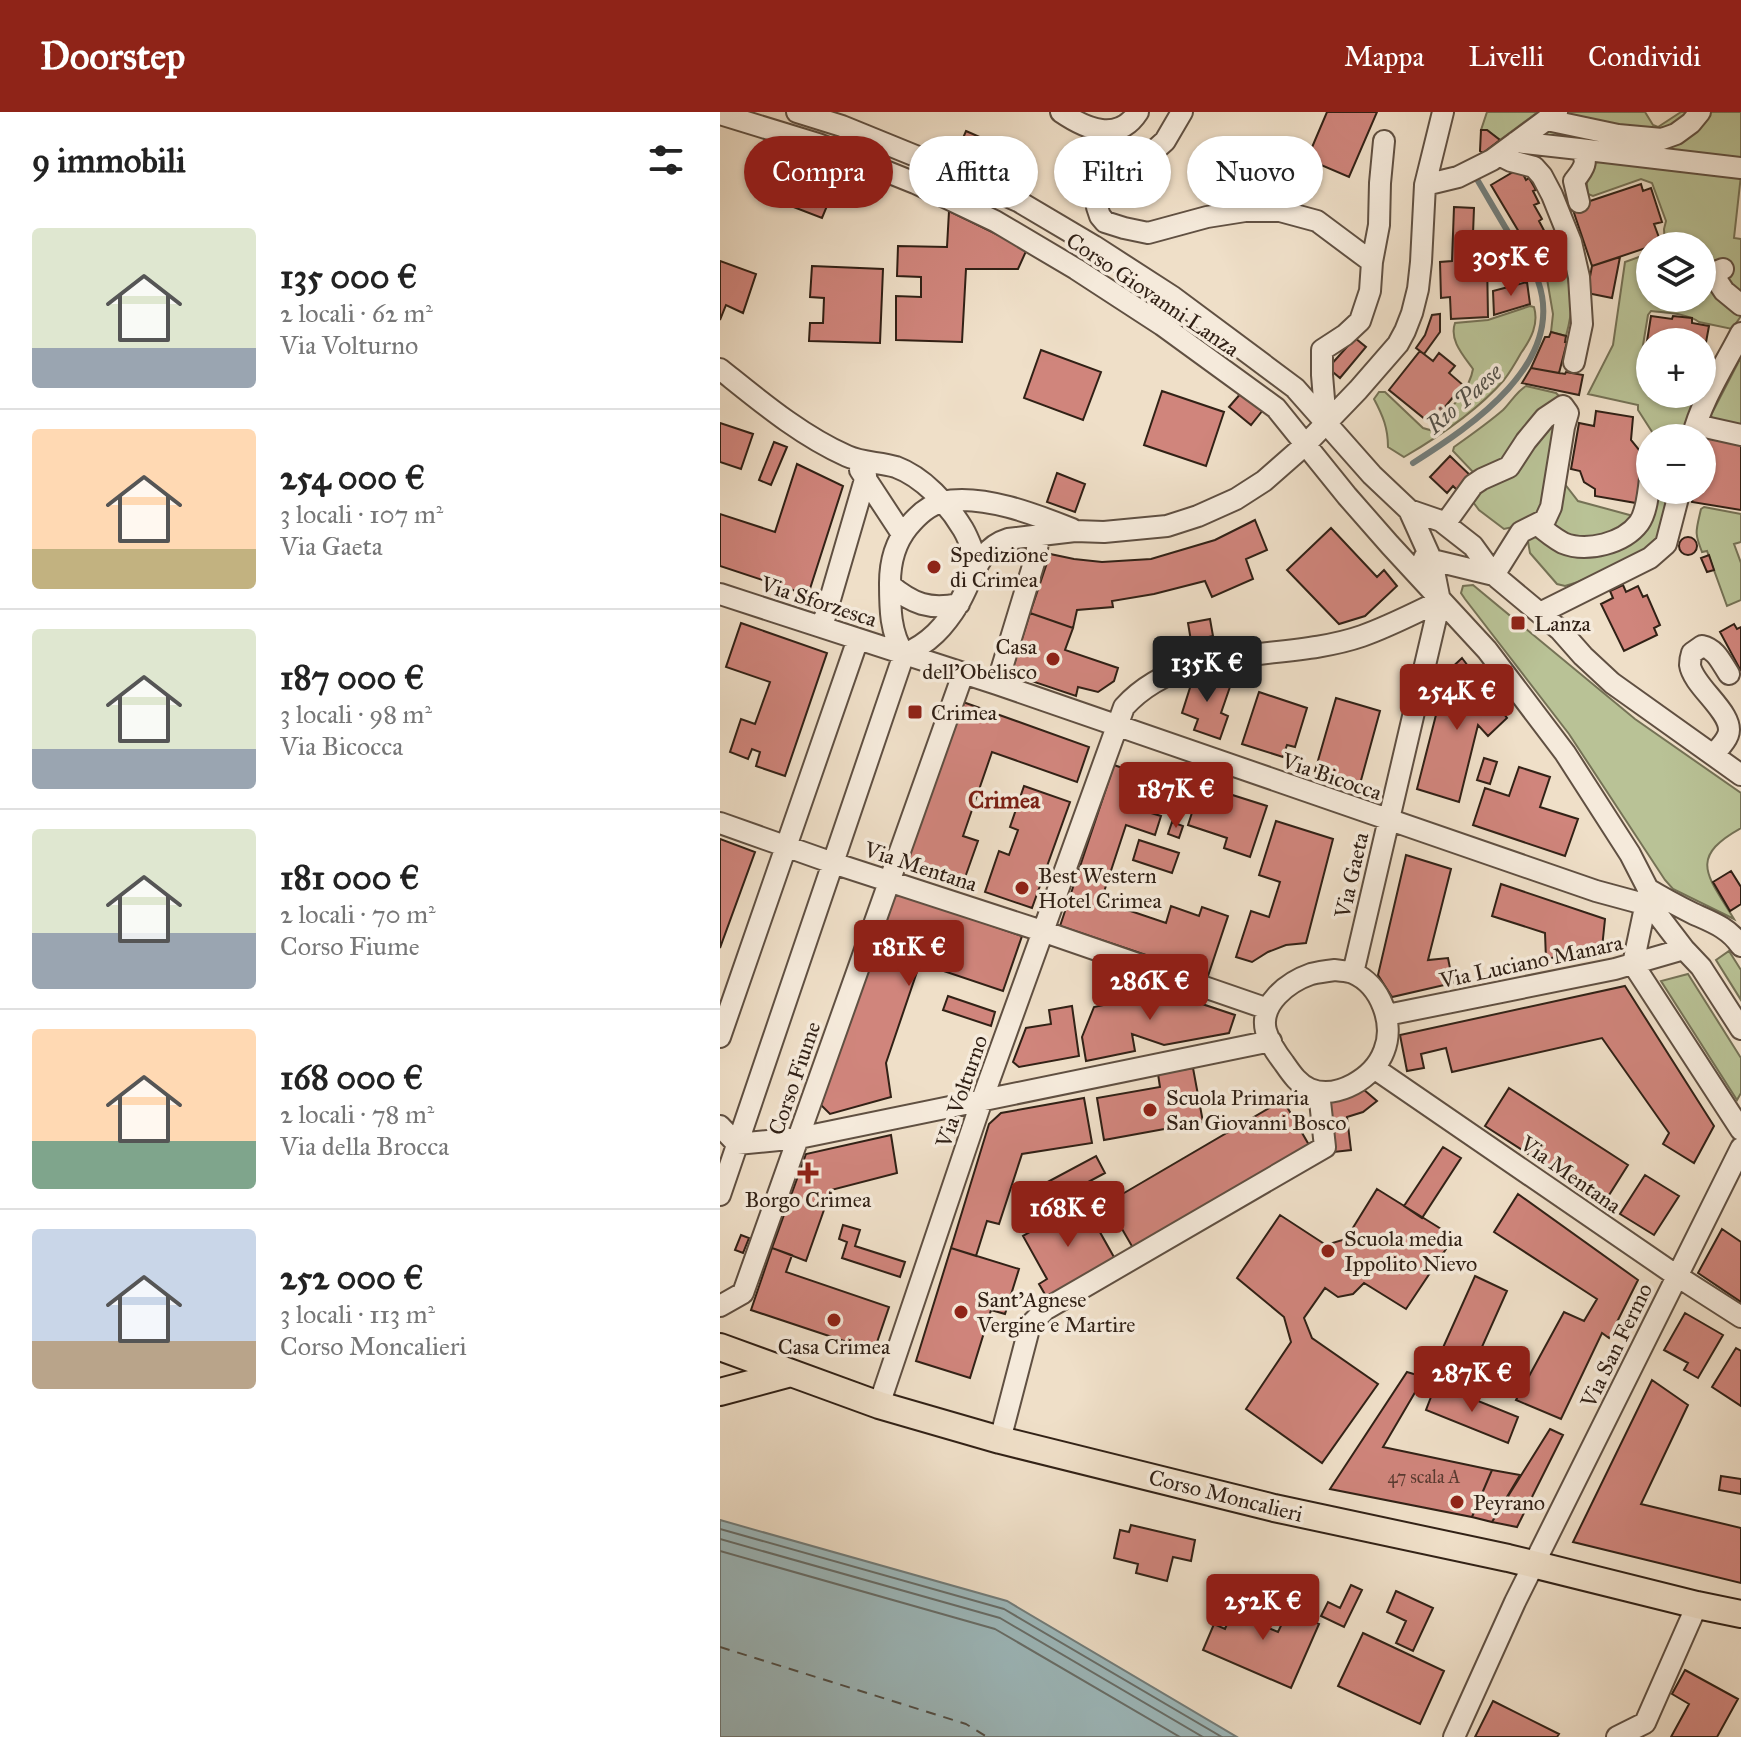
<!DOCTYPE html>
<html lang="it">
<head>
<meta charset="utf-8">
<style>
	:root { --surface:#fff; --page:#f2f2f2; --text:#222; --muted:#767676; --line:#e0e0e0; --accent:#8f2418 }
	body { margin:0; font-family:"IM FELL Great Primer",serif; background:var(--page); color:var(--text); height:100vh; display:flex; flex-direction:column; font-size:30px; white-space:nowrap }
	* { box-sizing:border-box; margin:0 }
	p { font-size:26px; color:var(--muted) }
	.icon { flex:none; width:44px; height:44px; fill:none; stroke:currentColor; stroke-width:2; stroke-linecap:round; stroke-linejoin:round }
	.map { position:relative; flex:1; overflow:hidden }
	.drawer { display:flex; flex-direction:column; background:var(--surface); width:720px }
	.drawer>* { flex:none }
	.hud { position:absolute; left:24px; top:24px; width:760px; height:72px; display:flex; gap:16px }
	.buttons { position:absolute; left:916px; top:120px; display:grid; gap:16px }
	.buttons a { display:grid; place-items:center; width:80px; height:80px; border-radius:50%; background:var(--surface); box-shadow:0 2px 6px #0004; font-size:40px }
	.price { position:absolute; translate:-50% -68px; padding:0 18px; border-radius:8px; background:var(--accent); color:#fff; font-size:26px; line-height:52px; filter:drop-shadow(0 2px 4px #0008) }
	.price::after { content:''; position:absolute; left:50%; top:48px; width:24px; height:18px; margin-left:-12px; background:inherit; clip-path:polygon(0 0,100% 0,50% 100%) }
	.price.current { background:#222; color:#fff }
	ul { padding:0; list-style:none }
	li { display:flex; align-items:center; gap:24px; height:200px; padding:0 32px }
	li+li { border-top:2px solid var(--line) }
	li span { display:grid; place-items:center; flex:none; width:224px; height:160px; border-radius:8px; color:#555 }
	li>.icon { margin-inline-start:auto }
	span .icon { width:96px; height:96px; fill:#fffc; stroke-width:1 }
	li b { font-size:34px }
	h2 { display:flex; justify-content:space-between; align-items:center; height:96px; padding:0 32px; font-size:34px }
	.pill { padding:0 28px; border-radius:36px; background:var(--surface); box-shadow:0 2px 6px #0004; font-size:28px; line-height:72px }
	.pill.current { background:var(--accent); color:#fff }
	header { display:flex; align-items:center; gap:48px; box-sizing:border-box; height:112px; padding:0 40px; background:var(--accent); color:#fff }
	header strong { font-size:38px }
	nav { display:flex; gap:44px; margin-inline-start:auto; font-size:28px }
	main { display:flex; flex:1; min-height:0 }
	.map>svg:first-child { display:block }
	.green { fill:#b9c296; stroke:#757256; stroke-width:2 }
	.water { fill:#9dbabe; stroke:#727d7b; stroke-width:2 }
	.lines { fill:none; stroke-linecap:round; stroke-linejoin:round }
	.shore { stroke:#676e6a; stroke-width:2 }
	.stream { stroke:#727d7b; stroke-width:6 }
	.ferry { stroke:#514f48; stroke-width:2; stroke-dasharray:10 8; stroke-linecap:butt }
	.building { fill:#d0857c; stroke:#312116; stroke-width:2 }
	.minor-casing { stroke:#605042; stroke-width:24 }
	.major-casing { stroke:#312116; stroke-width:30 }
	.minor { stroke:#f5eadb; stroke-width:20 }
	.major { stroke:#efdfc8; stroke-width:26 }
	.poi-dot { fill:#8f2418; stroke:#f5eadb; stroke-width:3 }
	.labels { text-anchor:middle; stroke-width:7; stroke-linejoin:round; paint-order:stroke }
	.number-label { font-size:18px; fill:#593a30 }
	.street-label { font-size:22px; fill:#312116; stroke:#f5eadb }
	.poi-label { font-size:22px; fill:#312116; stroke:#f5eadb; text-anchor:start }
	.water-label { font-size:24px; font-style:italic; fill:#514f48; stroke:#f5eadb }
	.neighbourhood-label { font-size:24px; font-weight:bold; fill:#7a1f14; stroke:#f5eadb }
</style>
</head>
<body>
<header>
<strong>Doorstep</strong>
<nav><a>Mappa</a><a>Livelli</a><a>Condividi</a></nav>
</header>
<main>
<section class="drawer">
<h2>9 immobili<svg class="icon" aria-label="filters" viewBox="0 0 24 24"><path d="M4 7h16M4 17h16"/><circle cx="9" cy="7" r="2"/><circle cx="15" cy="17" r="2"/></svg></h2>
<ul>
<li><span style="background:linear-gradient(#dfe7d0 75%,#9aa5b1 0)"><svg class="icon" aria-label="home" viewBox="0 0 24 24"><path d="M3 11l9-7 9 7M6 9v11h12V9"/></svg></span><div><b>135 000 €</b><p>2 locali · 62 m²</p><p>Via Volturno</p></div></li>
<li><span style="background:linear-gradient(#ffd9b3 75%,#c2b280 0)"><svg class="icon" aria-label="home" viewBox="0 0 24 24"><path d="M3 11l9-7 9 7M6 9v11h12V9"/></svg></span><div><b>254 000 €</b><p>3 locali · 107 m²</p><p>Via Gaeta</p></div></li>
<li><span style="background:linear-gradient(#dfe7d0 75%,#9aa5b1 0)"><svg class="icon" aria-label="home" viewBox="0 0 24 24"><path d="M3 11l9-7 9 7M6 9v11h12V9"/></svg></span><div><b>187 000 €</b><p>3 locali · 98 m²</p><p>Via Bicocca</p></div></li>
<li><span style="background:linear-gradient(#dfe7d0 65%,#9aa5b1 0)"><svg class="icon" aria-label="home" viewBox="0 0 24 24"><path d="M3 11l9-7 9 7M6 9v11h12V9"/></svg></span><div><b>181 000 €</b><p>2 locali · 70 m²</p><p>Corso Fiume</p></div></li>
<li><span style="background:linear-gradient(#ffd9b3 70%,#7fa58c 0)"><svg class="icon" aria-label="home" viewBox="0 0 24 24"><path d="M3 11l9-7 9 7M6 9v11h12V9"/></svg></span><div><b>168 000 €</b><p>2 locali · 78 m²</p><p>Via della Brocca</p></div></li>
<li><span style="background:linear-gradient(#c9d6e8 70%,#b9a48a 0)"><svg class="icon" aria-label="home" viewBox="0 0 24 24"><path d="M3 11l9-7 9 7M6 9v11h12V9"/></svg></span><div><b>252 000 €</b><p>3 locali · 113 m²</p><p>Corso Moncalieri</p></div></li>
</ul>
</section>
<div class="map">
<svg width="1021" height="1625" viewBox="0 0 1021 1625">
	<rect width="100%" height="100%" fill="#efdfc8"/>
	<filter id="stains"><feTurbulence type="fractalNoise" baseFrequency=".0025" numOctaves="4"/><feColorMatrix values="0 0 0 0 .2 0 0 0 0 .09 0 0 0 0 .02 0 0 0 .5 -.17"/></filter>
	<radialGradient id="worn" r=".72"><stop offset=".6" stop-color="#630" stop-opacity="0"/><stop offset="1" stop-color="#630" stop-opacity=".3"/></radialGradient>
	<path class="green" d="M767,0H818L780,28L767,18H761Z
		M850,0H925L933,13L938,15L961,0H1021V46L823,24L822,21L825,18Z
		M874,45L1021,63L1014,126L1021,127V204L1012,217L979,210C967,201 946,201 931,199L928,203L920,251L923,257L930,258V282H982L965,326H936L918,298V293L868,282L893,233L905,150L930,141V186H982V134H945L944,117L946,109L932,71L921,67L873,84L868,82L866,65Z
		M845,158C854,184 853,198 846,224L831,220L833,202L827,167Z
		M810,194L814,195C819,212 811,227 801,241C796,250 790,260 784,268C757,299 720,324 684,345L668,335C668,316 663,304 654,287L659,280H665L703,316L710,318C726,301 749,281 753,257C743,243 729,228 735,211L768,208Z
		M1021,245V320L993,310L991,303Z
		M806,274L836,281L839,284L844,371L858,389L917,405L934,378H952L940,423L930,438L858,470L845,474L837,472L810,441L807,424L797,414L784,417L759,398L753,390L755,362L733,339L734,335C751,323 768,311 783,298C791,290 797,279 806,274Z
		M984,395L1021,402V430L1014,432L1021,451V488L1007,494L987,439L982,440C974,420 976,419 981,397Z
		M753,473L915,607L1021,681V716C967,746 988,764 1014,807L953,777L945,768L849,622L745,487L741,481L743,474Z
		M1009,839L1021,858V888L996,848Z
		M968,862L1021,946V981L1017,988L941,869Z"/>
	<path class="water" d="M0,1408L287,1489L517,1625H0Z"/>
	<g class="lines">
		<path class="shore" d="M0,1417L284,1497L502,1625
			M0,1427L280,1506L483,1625
			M0,1439L275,1517L460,1625"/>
		<path class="stream" d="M693,351C751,314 847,251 818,169C814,157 803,144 796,133C783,112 771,91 758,69"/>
		<path class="ferry" d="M0,1535L246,1612L267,1625"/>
	</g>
	<path class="building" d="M607,0H657L629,65L587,47Z
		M761,18H767L780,28L763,41L760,39Z
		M246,19L262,26L250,54L234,47Z
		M57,30L111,50L105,65L117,70L102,106L37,81Z
		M800,56L806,68L809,66L816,78L813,79L819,91L814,93L822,107L819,109L845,158L827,167L771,73Z
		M921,72L923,79L931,76L942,110L934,112L941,131L872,154L852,95Z
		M734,95L754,96L752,148L767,147L768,205L731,207L730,185L721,186L720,150L732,149Z
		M229,99L307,137L298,157H246L242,230L176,228V184L201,185V165L177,164L178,134L227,135Z
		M900,145L892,186L867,181L872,154Z
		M0,149L36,162L23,201L6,193L0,208Z
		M92,154L163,157L160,231L89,229L90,211H103L104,186L90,185Z
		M807,170L810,192L774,203L773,179Z
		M720,202V220L704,242L696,236L705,223L712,203Z
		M931,204L952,207L953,204L972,206V211L989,214L982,252V230H930V243L925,242Z
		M831,220L846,224L845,230H847L839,261L811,256L825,225H829Z
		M635,226L646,235L620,266L608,256Z
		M321,238L381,260L363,308L304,286Z
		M700,239L713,249L719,241L735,254L729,261L743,273L711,312L669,278Z
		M811,256L845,262L846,260L863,263L859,283L802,271Z
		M442,279L504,300L486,354L424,333Z
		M522,280L543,298L531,313L509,295Z
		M876,299L913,305L911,328L924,344L916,391L875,384V377L864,370L860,359L851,357L859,311L874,314Z
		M0,311L33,322L21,357L0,350Z
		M984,319L1021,326V398L972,390L974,378H982V332Z
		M54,330L67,335L51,373L39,368Z
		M730,344L752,365L739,380L733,374L727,381L710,365Z
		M77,352L123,374L88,483L0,454V402L55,420Z
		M337,361L365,372L355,400L327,390Z
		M535,408L547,438L526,447L533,467L492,485L485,469L434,482L392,489L393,495L357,498L353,516L310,501L330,442L354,447L382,450L431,447L495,428Z
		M611,416L657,465L664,458L677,474L645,504L619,512L567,458Z
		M959 434a9 9 0 1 1 18 0a9 9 0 1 1-18 0Z
		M989,443L994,458L987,460L981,446Z
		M903,473L906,480L918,474L923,485L927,483L940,513L934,516L937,523L904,539L881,492L893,486L890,479Z
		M310,501L353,516L345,538L398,556L394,569L378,580L358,575L356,584L291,562Z
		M490,507L493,524L471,529L468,511Z
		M21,511L107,541L65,664L36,654L40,640L32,637L28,647L10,640L21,607L35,612L50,570L6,555Z
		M1014,512L1017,517L1021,515V559L1000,520Z
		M742,546L787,606L768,624L758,613L739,690L697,677L727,560Z
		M475,560L511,572L501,601L508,604L500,627L474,618L478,607L462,601Z
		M539,580L587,596L575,635L567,633L563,645L522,632Z
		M616,586L660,599L640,672L595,659Z
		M243,590L369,635L357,670L272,640L243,724L258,729L242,774L185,754Z
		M764,646L777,650L770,672L757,668Z
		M394,653L439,669L428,700L441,704L435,723L406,713L381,789L446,811L451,794L479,804L482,795L508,804L488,864L340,814Z
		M799,655L830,665L820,695L858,707L845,744L753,713L765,676L789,684Z
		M481,673L547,694L530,745L504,736L507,726L468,713Z
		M304,674L350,690L312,796L265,780L279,739L289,743L298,718L290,715Z
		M556,709L613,727L586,831L566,833L548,840L532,850L516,845L531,799L549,805L560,770L539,763Z
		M452,710L463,714L459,726L448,722Z
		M0,727L35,740L0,836Z
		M419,728L459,741L452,761L413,748Z
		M686,743L731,757L708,848L728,846L733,871L672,885L658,863Z
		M1011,759L1021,775V792L1010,799L993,770Z
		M781,772L885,807L882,836L826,847L825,821L772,804Z
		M174,780L302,824L283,879L200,851L166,951L171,985L110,1002L101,993Z
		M410,868L515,903L509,921L444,933L412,922L415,939L366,949L362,925L374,895L403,889Z
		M905,874L994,1014L974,1051L943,1032L949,1021L882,926L732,960L726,936L701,942L704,956L687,959L680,923Z
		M228,884L275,900L271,914L223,898Z
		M352,894L359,944L299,955L293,950L306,916L331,912L329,898Z
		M473,956L483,1010L384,1028L377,986L440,975L438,962Z
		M789,976L908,1053L884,1091L765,1014Z
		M643,977L657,989L643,1000L627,1005L631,1038L614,1040L609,990Z
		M364,986L372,1031L302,1042L279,1112L267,1109L256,1144L231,1136L269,1012L281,1001Z
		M563,988L589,1033L413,1136L387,1091Z
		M171,1023L177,1061L111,1078L86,1149L52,1136L86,1042Z
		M723,1035L741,1046L702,1106L684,1094Z
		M376,1044L385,1061L331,1090L322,1073Z
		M925,1063L959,1084L934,1123L900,1102Z
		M657,1077L734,1125L686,1197L644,1171L633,1182L618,1185L605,1176L584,1206L592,1226L658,1272L602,1351L526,1297L571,1230L564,1205L517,1166L560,1103L606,1133L626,1127Z
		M798,1082L918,1168L889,1226L882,1221L841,1307L796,1288L844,1200L864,1209L877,1187L774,1120Z
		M363,1090L395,1147L327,1186L319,1172L327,1167L303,1124Z
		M123,1113L140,1118L135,1134L185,1150L180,1165L122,1146L127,1130L119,1127Z
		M1002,1117L1021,1130V1190L978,1161Z
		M21,1123L29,1126L23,1141L15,1138Z
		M52,1136L72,1143L66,1160L169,1195L154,1239L31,1198Z
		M231,1136L299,1157L285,1202L271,1198L250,1266L196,1249Z
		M755,1164L787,1179L749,1264L717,1249Z
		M965,1201L1003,1223L978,1266L964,1258L968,1251L944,1238Z
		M1016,1236L1021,1239V1294L992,1275Z
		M687,1260L704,1265L663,1335L772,1358L752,1405L610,1377Z
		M932,1268L968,1293L921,1392L1021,1416V1471L853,1430Z
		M716,1272L798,1305L788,1331L706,1298Z
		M830,1317L843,1323L797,1415L772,1410Z
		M772,1358L800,1363L772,1410L752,1405Z
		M1001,1364L1021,1367V1382L999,1378Z
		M411,1413L475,1428L471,1449L453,1445L447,1469L416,1461L418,1452L394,1446L400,1418L409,1420Z
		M631,1473L642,1478L624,1515L601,1504L608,1490L620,1496Z
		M676,1479L713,1496L693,1539L676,1531L686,1509L667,1500Z
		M521,1480L548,1492L539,1512L558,1520L568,1499L599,1512L571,1576L483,1538L494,1512L505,1517Z
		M643,1521L724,1559L700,1612L618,1574Z
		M965,1558L1018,1587L997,1625H951L969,1592L952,1582Z
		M773,1589L839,1622L837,1625H755Z"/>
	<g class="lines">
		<g class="minor-casing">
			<path id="minor" d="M77,0L122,14L203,47L298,89L374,134L453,185L575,276L652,363L689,398L712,449L720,489L633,861
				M341,0C366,17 398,31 418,0
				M462,0L445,29L379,88L377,95L380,104L385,110L404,116L428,121L487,105L525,99H560L597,109L652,150
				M0,2L98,32L195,71L275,109L356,157L442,213L556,296L627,384L670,433L767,538L845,641L910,742L928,777L938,803L964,837L981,855L1021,917
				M827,8L898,23L942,27L956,22L971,11L980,0
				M796,30L859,37C871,49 862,59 854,69L859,90
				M859,37L1021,56
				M779,43L791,49L814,55L822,64L832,83L851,130L859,165L862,212L854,250
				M705,73L738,65L772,48L837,0
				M1003,157L998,159L994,164L1004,179L1021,193
				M0,257C40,289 80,323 127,344C142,351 160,350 176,355C203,365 228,392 243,417C249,427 253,440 258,451
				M606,311L602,263V238L625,223L640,209L650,179L652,150L659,113L660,71L664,29
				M976,313L1021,323
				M972,326C981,289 1004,254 1021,221
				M140,358L182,422
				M689,398L721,409L753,434L774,463L840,518L863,544L892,571L1021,663
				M725,412L753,373L762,367L789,355L806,329L825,306L843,294L848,301L844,315L831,395L825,408L801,420L774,463
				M817,412C825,419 834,426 843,431C867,441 904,431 919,411C927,400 928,381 930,367
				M704,446L774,463
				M170,473C193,492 209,498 239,492
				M0,482L277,572L876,779L935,795
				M820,501L930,446L946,432L960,378
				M102,515L146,364
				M184,542C209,532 225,514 239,491C253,467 258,436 288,427L355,419L384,420L447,414L478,404L516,387L544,369L585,333L638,278L678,232L685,219L692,201L698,177L701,150L705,73L723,0
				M184,542C170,521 170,496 170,471C170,450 175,431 188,415C197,404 209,393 222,390C261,381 317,403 352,417
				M277,572L316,444L319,423
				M993,643C998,637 1005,631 1008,623C1016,602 973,575 970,553C970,550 971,544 972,541L982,534C996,537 1001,550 1009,562
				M0,711L113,751L322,819L548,897
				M928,777C943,786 958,794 974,802C992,810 1009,816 1021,834
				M913,852L1021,1018
				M913,852L928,781
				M615,858C620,859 628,859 633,861C661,873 675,912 664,939C654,966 617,988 590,977C578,972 571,961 564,951C557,942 549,930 546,919C539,892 568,870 591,862C599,860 607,859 615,858Z
				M667,903L895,857L964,837
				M0,925L138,527
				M654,956L957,1164L1021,1205
				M0,1014L17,1032L79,1026L551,929
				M0,1083L184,542
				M0,1194L23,1181L243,562
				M159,1293L262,988L404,595C464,529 564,551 642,524C668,515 695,501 720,489
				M280,1328L310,1213L326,1197L605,1035L599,980
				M734,1625L795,1490L1021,1036
				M897,1625L925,1611L977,1493"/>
		</g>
		<g class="major-casing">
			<path id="major" d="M0,1235L159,1293L280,1328L554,1396L788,1446L977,1493L1021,1502
				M0,1280L71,1261"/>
		</g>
		<use href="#minor" class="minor"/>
		<use href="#major" class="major"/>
	</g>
	<g class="poi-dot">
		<circle cx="214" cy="455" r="8"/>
		<rect x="790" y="503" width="16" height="16" rx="4"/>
		<circle cx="333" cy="547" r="8"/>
		<rect x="187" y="592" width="16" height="16" rx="4"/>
		<circle cx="302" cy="776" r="8"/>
		<circle cx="430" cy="998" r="8"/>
		<path d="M84 1049h8v8h8v8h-8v8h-8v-8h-8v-8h8z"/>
		<circle cx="608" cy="1139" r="8"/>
		<circle cx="241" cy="1200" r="8"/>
		<circle cx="114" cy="1208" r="8"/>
		<circle cx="737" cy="1390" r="8"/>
	</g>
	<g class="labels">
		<g class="number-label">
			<text x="704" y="1371">47 scala A</text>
		</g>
		<g class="street-label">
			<text transform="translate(433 182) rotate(34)" y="8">Corso Giovanni Lanza</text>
			<text transform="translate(99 489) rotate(18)" y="8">Via Sforzesca</text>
			<text transform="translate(612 664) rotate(19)" y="8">Via Bicocca</text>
			<text transform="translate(201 754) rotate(18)" y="8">Via Mentana</text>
			<text transform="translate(631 763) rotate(-77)" y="8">Via Gaeta</text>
			<text transform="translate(811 849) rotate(-12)" y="8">Via Luciano Manara</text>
			<text transform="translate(74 966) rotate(-71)" y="8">Corso Fiume</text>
			<text transform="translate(241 979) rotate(-71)" y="8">Via Volturno</text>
			<text transform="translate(851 1062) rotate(35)" y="8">Via Mentana</text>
			<text transform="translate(896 1233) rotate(-64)" y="8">Via San Fermo</text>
			<text transform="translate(506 1383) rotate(14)" y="8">Corso Moncalieri</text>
		</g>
		<g class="poi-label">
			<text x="230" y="450">Spedizione<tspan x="230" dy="25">di Crimea</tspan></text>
			<text x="814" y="519">Lanza</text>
			<text x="317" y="542" text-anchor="end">Casa<tspan x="317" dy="25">dell'Obelisco</tspan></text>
			<text x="211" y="608">Crimea</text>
			<text x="318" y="771">Best Western<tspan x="318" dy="25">Hotel Crimea</tspan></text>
			<text x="446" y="993">Scuola Primaria<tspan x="446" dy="25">San Giovanni Bosco</tspan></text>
			<text x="88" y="1095" text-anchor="middle">Borgo Crimea</text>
			<text x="624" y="1134">Scuola media<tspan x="624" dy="25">Ippolito Nievo</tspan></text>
			<text x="257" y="1195">Sant'Agnese<tspan x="257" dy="25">Vergine e Martire</tspan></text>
			<text x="114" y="1242" text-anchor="middle">Casa Crimea</text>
			<text x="753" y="1398">Peyrano</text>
		</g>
		<g class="water-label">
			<text transform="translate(744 287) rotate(-41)" y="8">Rio Paese</text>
		</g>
		<g class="neighbourhood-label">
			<text x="284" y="696">Crimea</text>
		</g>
	</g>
	<rect width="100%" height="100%" filter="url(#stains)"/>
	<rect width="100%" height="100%" fill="url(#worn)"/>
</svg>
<div class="buttons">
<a><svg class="icon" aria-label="layers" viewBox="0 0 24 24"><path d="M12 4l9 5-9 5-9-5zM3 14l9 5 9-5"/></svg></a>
<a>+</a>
<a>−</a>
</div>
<b class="price" style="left:791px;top:186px">305K €</b>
<b class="price current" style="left:487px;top:592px">135K €</b>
<b class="price" style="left:737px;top:620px">254K €</b>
<b class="price" style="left:456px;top:718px">187K €</b>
<b class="price" style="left:189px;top:876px">181K €</b>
<b class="price" style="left:430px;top:910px">286K €</b>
<b class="price" style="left:348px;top:1137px">168K €</b>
<b class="price" style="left:752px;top:1302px">287K €</b>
<b class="price" style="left:543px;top:1530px">252K €</b>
<div class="hud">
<a class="pill current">Compra</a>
<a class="pill">Affitta</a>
<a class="pill">Filtri</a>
<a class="pill">Nuovo</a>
</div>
</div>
</main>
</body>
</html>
